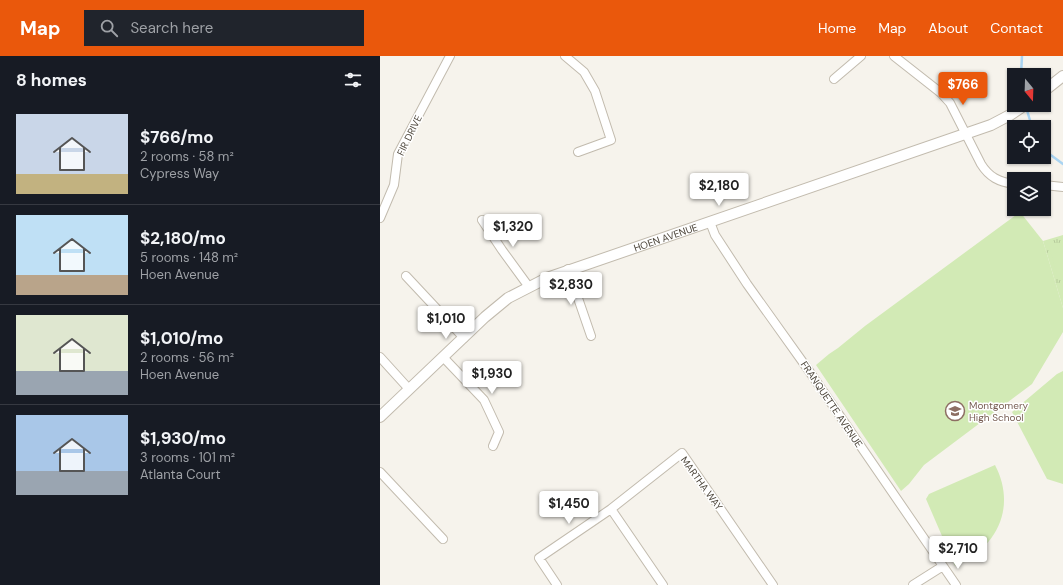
<!DOCTYPE html>
<html lang="en">
<head>
<meta charset="utf-8">
<style>
	:root { --surface:#171b24; --page:#20242c; --text:#f1f3f6; --muted:#9ea1a6; --line:#363941; --accent:#ea580c }
	body { margin:0; font-family:"DM Sans",sans-serif; background:var(--page); color:var(--text); height:100vh; display:flex; flex-direction:column; font-size:15px; white-space:nowrap }
	* { box-sizing:border-box; margin:0 }
	p { font-size:13px; color:var(--muted) }
	.icon { flex:none; width:22px; height:22px; fill:none; stroke:currentColor; stroke-width:2; stroke-linecap:round; stroke-linejoin:round }
	.map { position:relative; flex:1; overflow:hidden }
	.details { display:flex; flex-direction:column; background:var(--surface); width:380px }
	.details>* { flex:none }
	.needle { width:26px; rotate:161deg }
	.controls { position:absolute; left:627px; top:12px; display:grid; gap:8px }
	.controls a { display:grid; place-items:center; width:44px; height:44px; border-radius:0px; background:var(--surface); box-shadow:0 1px 3px #0004; font-size:20px }
	.price { position:absolute; translate:-50% -34px; padding:0 9px; border-radius:4px; background:#fff; color:#222; font-size:13px; line-height:26px; filter:drop-shadow(0 1px 2px #0008) }
	.price::after { content:''; position:absolute; left:50%; top:24px; width:12px; height:9px; margin-left:-6px; background:inherit; clip-path:polygon(0 0,100% 0,50% 100%) }
	.price.active { background:var(--accent); color:#fff }
	ul { padding:0; list-style:none }
	li { display:flex; align-items:center; gap:12px; height:100px; padding:0 16px }
	li+li { border-top:1px solid var(--line) }
	li span { display:grid; place-items:center; flex:none; width:112px; height:80px; border-radius:0px; color:#555 }
	li>.icon { margin-inline-start:auto }
	span .icon { width:48px; height:48px; fill:#fffc; stroke-width:1 }
	li b { font-size:17px }
	h2 { display:flex; justify-content:space-between; align-items:center; height:48px; padding:0 16px; font-size:17px }
	header { display:flex; align-items:center; gap:24px; box-sizing:border-box; height:56px; padding:0 20px; background:var(--accent); color:#fff }
	header strong { font-size:19px }
	nav { display:flex; gap:22px; margin-inline-start:auto; font-size:14px }
	.search { width:280px; height:36px; background:var(--page); display:flex; align-items:center; gap:10px; box-sizing:border-box; padding:0 14px; border-radius:0px; color:var(--muted); font-size:15px }
	main { display:flex; flex:1; min-height:0 }
	.map>svg:first-child { display:block }
	.park { fill:url(#park-tufts) }
	.pitch { fill:#d2eab5 }
	.lines { fill:none; stroke-linecap:round; stroke-linejoin:round }
	.stream { stroke:#a9d4f2; stroke-width:2.5 }
	.minor-casing { stroke:#c2bbae; stroke-width:10 }
	.tertiary-casing { stroke:#c2bbae; stroke-width:12 }
	.minor { stroke:#fff; stroke-width:8 }
	.tertiary { stroke:#fff; stroke-width:10 }
	.labels { text-anchor:middle; stroke-width:3; stroke-linejoin:round; paint-order:stroke }
	.street-label { font-size:10px; fill:#4b4439; stroke:#fff }
	.education-label { font-size:10px; fill:#785e54; stroke:#fff; text-anchor:start }
</style>
</head>
<body>
<header>
<strong>Map</strong>
<div class="search"><svg class="icon" aria-label="search" viewBox="0 0 24 24"><circle cx="10" cy="10" r="6"/><path d="M15 15l6 6"/></svg>Search here</div>
<nav><a>Home</a><a>Map</a><a>About</a><a>Contact</a></nav>
</header>
<main>
<section class="details">
<h2>8 homes<svg class="icon" aria-label="filters" viewBox="0 0 24 24"><path d="M4 7h16M4 17h16"/><circle cx="9" cy="7" r="2"/><circle cx="15" cy="17" r="2"/></svg></h2>
<ul>
<li><span style="background:linear-gradient(#c9d6e8 75%,#c2b280 0)"><svg class="icon" aria-label="home" viewBox="0 0 24 24"><path d="M3 11l9-7 9 7M6 9v11h12V9"/></svg></span><div><b>$766/mo</b><p>2 rooms · 58 m²</p><p>Cypress Way</p></div></li>
<li><span style="background:linear-gradient(#bfe0f5 75%,#b9a48a 0)"><svg class="icon" aria-label="home" viewBox="0 0 24 24"><path d="M3 11l9-7 9 7M6 9v11h12V9"/></svg></span><div><b>$2,180/mo</b><p>5 rooms · 148 m²</p><p>Hoen Avenue</p></div></li>
<li><span style="background:linear-gradient(#dfe7d0 70%,#9aa5b1 0)"><svg class="icon" aria-label="home" viewBox="0 0 24 24"><path d="M3 11l9-7 9 7M6 9v11h12V9"/></svg></span><div><b>$1,010/mo</b><p>2 rooms · 56 m²</p><p>Hoen Avenue</p></div></li>
<li><span style="background:linear-gradient(#a9c7e8 70%,#9aa5b1 0)"><svg class="icon" aria-label="home" viewBox="0 0 24 24"><path d="M3 11l9-7 9 7M6 9v11h12V9"/></svg></span><div><b>$1,930/mo</b><p>3 rooms · 101 m²</p><p>Atlanta Court</p></div></li>
</ul>
</section>
<div class="map">
<svg width="683" height="529" viewBox="0 0 683 529">
	<defs>
		<pattern id="park-tufts" width="24" height="20" patternUnits="userSpaceOnUse"><rect width="24" height="20" fill="#d2eab5"/><path d="M3 7l-1-3M5 7V3M7 7l1-3M15 17l-1-3M17 17v-4M19 17l1-3" fill="none" stroke="#b6ca9c"/></pattern>
	</defs>
	<rect width="100%" height="100%" fill="#f6f3ec"/>
	<path class="park" d="M683,179V252L663,185Z"/>
	<path class="pitch" d="M640,156L663,185L683,252V276L652,328L544,409L529,428L521,435L436,309L449,298L458,292L485,270Z
		M681,187L683,193V216L677,218L669,191Z
		M683,315V428L667,423L632,356L677,318Z
		M615,409C637,451 617,492 575,510L546,443L549,438Z"/>
	<g class="lines">
		<path class="stream" d="M641,19L642,0
			M646,51L652,71
			M664,91L668,97L683,108"/>
		<g class="minor-casing">
			<path id="minor" d="M185,0L204,16L215,35L231,84L198,96
				M514,0L561,37L570,47L601,108C609,121 619,126 634,128
				M454,23L481,0
				M664,129L683,131
				M0,162L14,129L18,98L70,0
				M102,164L122,194L149,231
				M330,166L335,179L367,228L427,312L576,529
				M188,213L211,280
				M26,220L84,282
				M0,301L29,333
				M63,301L104,344L119,376L113,390
				M0,416L63,483
				M231,453L283,529
				M177,529L159,502L231,453L302,397L393,529
				M533,529L563,510"/>
		</g>
		<g class="tertiary-casing">
			<g id="tertiary">
				<path d="M664,35L683,20"/>
				<path id="s1" d="M0,361L105,261L128,242L167,222L611,69L630,59L645,49"/>
			</g>
		</g>
		<use href="#minor" class="minor"/>
		<use href="#tertiary" class="tertiary"/>
	</g>
	<defs>
		<g id="school-ring" transform="scale(1)"><circle r="9.5" fill="#fff" stroke="#8d6e63" stroke-width="1.5"/><path d="M0-5L7-2L0 1L-7-2ZM-4 1L0 2.5L4 1V4Q0 6-4 4Z" fill="#8d6e63"/></g>
	</defs>
	<g fill-rule="evenodd">
		<use href="#school-ring" x="575" y="355"/>
	</g>
	<g class="labels">
		<g class="street-label">
			<text transform="translate(29 79) rotate(-64)" y="4">FIR DRIVE</text>
			<text dy="4" stroke="none"><textPath href="#s1" startOffset="344">HOEN AVENUE</textPath></text>
			<text transform="translate(452 348) rotate(56)" y="4">FRANQUETTE AVENUE</text>
			<text transform="translate(322 427) rotate(54)" y="4">MARTHA WAY</text>
		</g>
		<g class="education-label">
			<text x="589" y="353">Montgomery<tspan x="589" dy="12">High School</tspan></text>
		</g>
	</g>
</svg>
<div class="controls">
<a><svg class="needle" viewBox="-14 -14 28 28"><path d="M0-13l5 13h-10z" fill="#e53935"/><path d="M0 13l5-13h-10z" fill="#9ea1a6"/></svg></a>
<a><svg class="icon" aria-label="locate" viewBox="0 0 24 24"><circle cx="12" cy="12" r="6"/><path d="M12 2v4M12 18v4M2 12h4M18 12h4"/></svg></a>
<a><svg class="icon" aria-label="layers" viewBox="0 0 24 24"><path d="M12 4l9 5-9 5-9-5zM3 14l9 5 9-5"/></svg></a>
</div>
<b class="price active" style="left:583px;top:50px">$766</b>
<b class="price" style="left:339px;top:151px">$2,180</b>
<b class="price" style="left:133px;top:192px">$1,320</b>
<b class="price" style="left:191px;top:250px">$2,830</b>
<b class="price" style="left:66px;top:284px">$1,010</b>
<b class="price" style="left:112px;top:339px">$1,930</b>
<b class="price" style="left:189px;top:469px">$1,450</b>
<b class="price" style="left:578px;top:514px">$2,710</b>
</div>
</main>
</body>
</html>
